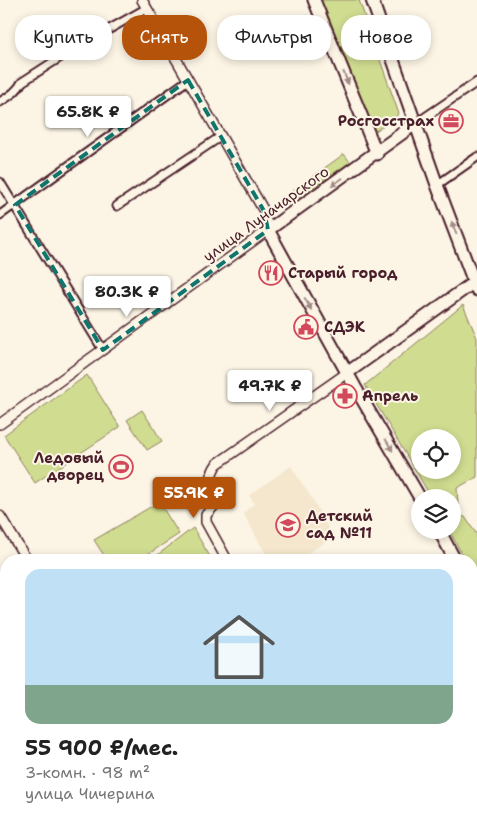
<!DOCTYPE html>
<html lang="ru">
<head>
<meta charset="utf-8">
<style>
	:root { --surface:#fff; --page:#f6f6f6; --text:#222; --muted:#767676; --line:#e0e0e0; --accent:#b45309 }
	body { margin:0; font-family:"Shantell Sans",sans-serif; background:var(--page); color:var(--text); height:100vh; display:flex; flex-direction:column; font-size:19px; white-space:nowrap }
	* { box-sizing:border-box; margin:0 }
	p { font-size:16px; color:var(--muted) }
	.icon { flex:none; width:28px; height:28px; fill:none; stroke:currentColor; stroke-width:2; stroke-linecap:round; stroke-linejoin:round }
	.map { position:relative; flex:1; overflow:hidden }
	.sheet { position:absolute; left:0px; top:554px; width:478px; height:276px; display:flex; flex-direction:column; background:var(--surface); border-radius:20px 20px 0 0; box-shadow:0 2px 8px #0003 }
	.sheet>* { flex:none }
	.top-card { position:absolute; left:15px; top:15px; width:448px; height:45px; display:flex; gap:10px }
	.buttons { position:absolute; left:411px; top:429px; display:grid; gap:10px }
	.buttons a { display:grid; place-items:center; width:50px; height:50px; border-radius:50%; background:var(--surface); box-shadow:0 2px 8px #0003; font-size:25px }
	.price { position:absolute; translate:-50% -42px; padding:0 11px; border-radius:5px; background:#fff; color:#222; font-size:16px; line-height:32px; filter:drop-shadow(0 1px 2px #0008) }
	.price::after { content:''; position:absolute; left:50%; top:30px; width:15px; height:11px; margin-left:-8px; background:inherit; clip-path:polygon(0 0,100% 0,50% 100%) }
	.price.selected { background:var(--accent); color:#fff }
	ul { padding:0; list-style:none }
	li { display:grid; align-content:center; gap:10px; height:265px; padding:0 25px }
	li+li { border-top:1px solid var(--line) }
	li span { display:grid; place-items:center; height:155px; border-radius:15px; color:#555 }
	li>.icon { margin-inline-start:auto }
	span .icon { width:90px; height:90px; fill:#fffc; stroke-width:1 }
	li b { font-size:21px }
	.pill { padding:0 18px; border-radius:20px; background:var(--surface); box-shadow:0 2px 8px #0003; font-size:18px; line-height:45px }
	.pill.selected { background:var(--accent); color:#fff }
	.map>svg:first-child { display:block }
	.built { fill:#f4e7cd }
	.green { fill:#d0dd90; stroke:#8d7e5e; fill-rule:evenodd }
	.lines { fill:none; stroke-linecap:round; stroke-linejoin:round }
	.minor-casing { stroke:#4a1f2b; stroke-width:11 }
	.tertiary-casing { stroke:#4a1f2b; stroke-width:12 }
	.primary-casing { stroke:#4a1f2b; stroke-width:15 }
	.minor { stroke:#fcf5e5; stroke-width:7 }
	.tertiary { stroke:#fcf5e5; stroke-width:9 }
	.primary { stroke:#fcf5e5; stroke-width:11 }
	.oneway { fill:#a38a88 }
	.marked { fill:none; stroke:#0f766e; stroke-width:4; stroke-dasharray:10 6; stroke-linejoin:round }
	.labels { text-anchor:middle; stroke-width:4; stroke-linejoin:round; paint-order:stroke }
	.poi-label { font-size:15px; font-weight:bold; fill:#4a1f2b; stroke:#fcf5e5; text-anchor:start }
	.street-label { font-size:15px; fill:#4a1f2b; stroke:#fcf5e5 }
</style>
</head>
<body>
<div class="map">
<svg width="477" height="829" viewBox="0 0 477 829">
	<rect width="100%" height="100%" fill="#fcf5e5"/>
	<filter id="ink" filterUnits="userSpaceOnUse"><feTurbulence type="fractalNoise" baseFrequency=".02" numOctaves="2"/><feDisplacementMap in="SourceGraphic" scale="10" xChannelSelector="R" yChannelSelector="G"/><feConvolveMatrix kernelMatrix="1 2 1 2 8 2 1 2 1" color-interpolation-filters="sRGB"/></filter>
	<g filter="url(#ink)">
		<path class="built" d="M291,466L313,500L333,537L298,560H269L243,513L254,504L249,495Z
			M472,612L477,620V672L471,675Z"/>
		<path class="green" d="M317,0H359L399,114L373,133Z
			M344,154L350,162L298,198H295L291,192Z
			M463,305L477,338V477L457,488L458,505H453L452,498L431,497L365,385ZM420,438H452V470H420Z
			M87,375L120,427L35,483L4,435Z
			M142,410L162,441L147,450L127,420Z
			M159,502L179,534L139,560H107L94,540Z
			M453,514L465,517L477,535V572L472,574L471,560H465L449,530H452Z
			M193,528L212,560H151Z"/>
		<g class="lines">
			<g class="minor-casing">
				<path id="minor" d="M0,102C9,96 17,92 22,82L67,53L147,8
					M415,124L477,82
					M0,182L103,350
					M437,185L477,157
					M117,206L220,137
					M0,215L188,80
					M0,629L6,625"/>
			</g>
			<g class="tertiary-casing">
				<path id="tertiary" d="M0,424L268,230L264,211L142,0
					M0,516L27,560
					M227,560L206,522V515L218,501C217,483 205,481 217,464L347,373
					M471,814L477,811
					M180,824L184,829
					M386,824L389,829
					M447,829L455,824"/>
			</g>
			<g class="primary-casing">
				<path id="primary" d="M314,0L377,154
					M372,0L437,185L477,290
					M415,124L268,230L355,387L420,498
					M347,373L477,280
					M439,530L455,560
					M471,590L477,601
					M80,829L88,824"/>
			</g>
			<use href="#minor" class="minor"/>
			<use href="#tertiary" class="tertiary"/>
			<use href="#primary" class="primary"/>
		</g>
		<defs><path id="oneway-solid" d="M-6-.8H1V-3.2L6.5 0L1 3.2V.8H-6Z" transform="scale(1.25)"/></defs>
		<g class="oneway">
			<use href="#oneway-solid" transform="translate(346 78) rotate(68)"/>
			<use href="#oneway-solid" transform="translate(337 182) rotate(145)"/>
			<use href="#oneway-solid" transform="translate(454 228) rotate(-111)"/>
			<use href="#oneway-solid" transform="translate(308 304) rotate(61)"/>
			<use href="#oneway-solid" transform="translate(389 445) rotate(59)"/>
		</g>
	</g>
	<path class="marked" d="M188,80L264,211L268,230L103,350L15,205Z"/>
	<defs>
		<g id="office-ring" transform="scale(1.25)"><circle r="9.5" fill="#fcf5e5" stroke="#d1495b" stroke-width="1.5"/><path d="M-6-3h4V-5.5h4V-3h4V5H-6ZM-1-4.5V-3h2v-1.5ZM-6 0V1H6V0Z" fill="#d1495b"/></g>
		<g id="restaurant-ring" transform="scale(1.25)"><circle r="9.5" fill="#fcf5e5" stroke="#d1495b" stroke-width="1.5"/><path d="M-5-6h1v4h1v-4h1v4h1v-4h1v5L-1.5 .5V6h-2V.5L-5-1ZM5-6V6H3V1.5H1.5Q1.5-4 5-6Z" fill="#d1495b"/></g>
		<g id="civic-ring" transform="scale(1.25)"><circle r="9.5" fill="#fcf5e5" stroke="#d1495b" stroke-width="1.5"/><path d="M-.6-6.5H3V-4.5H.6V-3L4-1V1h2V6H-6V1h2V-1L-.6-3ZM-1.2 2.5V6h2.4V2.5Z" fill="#d1495b"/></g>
		<g id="pharmacy-ring" transform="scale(1.25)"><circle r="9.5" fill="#fcf5e5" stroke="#d1495b" stroke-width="1.5"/><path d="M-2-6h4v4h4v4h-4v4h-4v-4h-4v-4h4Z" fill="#d1495b"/></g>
		<g id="stadium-ring" transform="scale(1.25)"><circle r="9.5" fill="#fcf5e5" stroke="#d1495b" stroke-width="1.5"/><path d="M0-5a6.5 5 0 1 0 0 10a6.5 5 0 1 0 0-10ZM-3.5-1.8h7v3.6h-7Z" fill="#d1495b"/></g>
		<g id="school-ring" transform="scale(1.25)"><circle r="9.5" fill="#fcf5e5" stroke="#d1495b" stroke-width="1.5"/><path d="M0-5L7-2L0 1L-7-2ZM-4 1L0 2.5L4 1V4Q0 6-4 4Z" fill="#d1495b"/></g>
	</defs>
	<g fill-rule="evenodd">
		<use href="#office-ring" x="451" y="121"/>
		<use href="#restaurant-ring" x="271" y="273"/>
		<use href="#civic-ring" x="306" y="327"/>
		<use href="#pharmacy-ring" x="345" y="396"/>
		<use href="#stadium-ring" x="121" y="467"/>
		<use href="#school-ring" x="288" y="525"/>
	</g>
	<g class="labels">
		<g class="poi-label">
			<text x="434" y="126" text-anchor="end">Росгосстрах</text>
			<text x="288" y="278">Старый город</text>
			<text x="324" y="332">СДЭК</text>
			<text x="362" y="401">Апрель</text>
			<text x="104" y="463" text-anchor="end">Ледовый<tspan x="104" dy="17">дворец</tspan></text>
			<text x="306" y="521">Детский<tspan x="306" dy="17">сад №11</tspan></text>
		</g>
		<g class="street-label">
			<text transform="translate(266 214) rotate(-36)" y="5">улица Луначарского</text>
		</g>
	</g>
</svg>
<div class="buttons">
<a><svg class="icon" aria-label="locate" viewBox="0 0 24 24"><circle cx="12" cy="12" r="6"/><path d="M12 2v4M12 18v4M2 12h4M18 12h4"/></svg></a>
<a><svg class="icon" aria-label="layers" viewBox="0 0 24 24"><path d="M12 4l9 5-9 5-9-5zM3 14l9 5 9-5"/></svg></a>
</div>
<b class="price" style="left:88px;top:138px">65.8K ₽</b>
<b class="price" style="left:127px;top:318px">80.3K ₽</b>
<b class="price" style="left:270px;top:412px">49.7K ₽</b>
<b class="price selected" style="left:194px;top:519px">55.9K ₽</b>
<div class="top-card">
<a class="pill">Купить</a>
<a class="pill selected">Снять</a>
<a class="pill">Фильтры</a>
<a class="pill">Новое</a>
</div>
<section class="sheet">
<ul>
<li><span style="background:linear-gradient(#bfe0f5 75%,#7fa58c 0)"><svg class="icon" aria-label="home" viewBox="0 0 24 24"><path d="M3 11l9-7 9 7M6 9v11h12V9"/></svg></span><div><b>55 900 ₽/мес.</b><p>3-комн. · 98 m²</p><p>улица Чичерина</p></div></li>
</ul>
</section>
</div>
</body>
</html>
